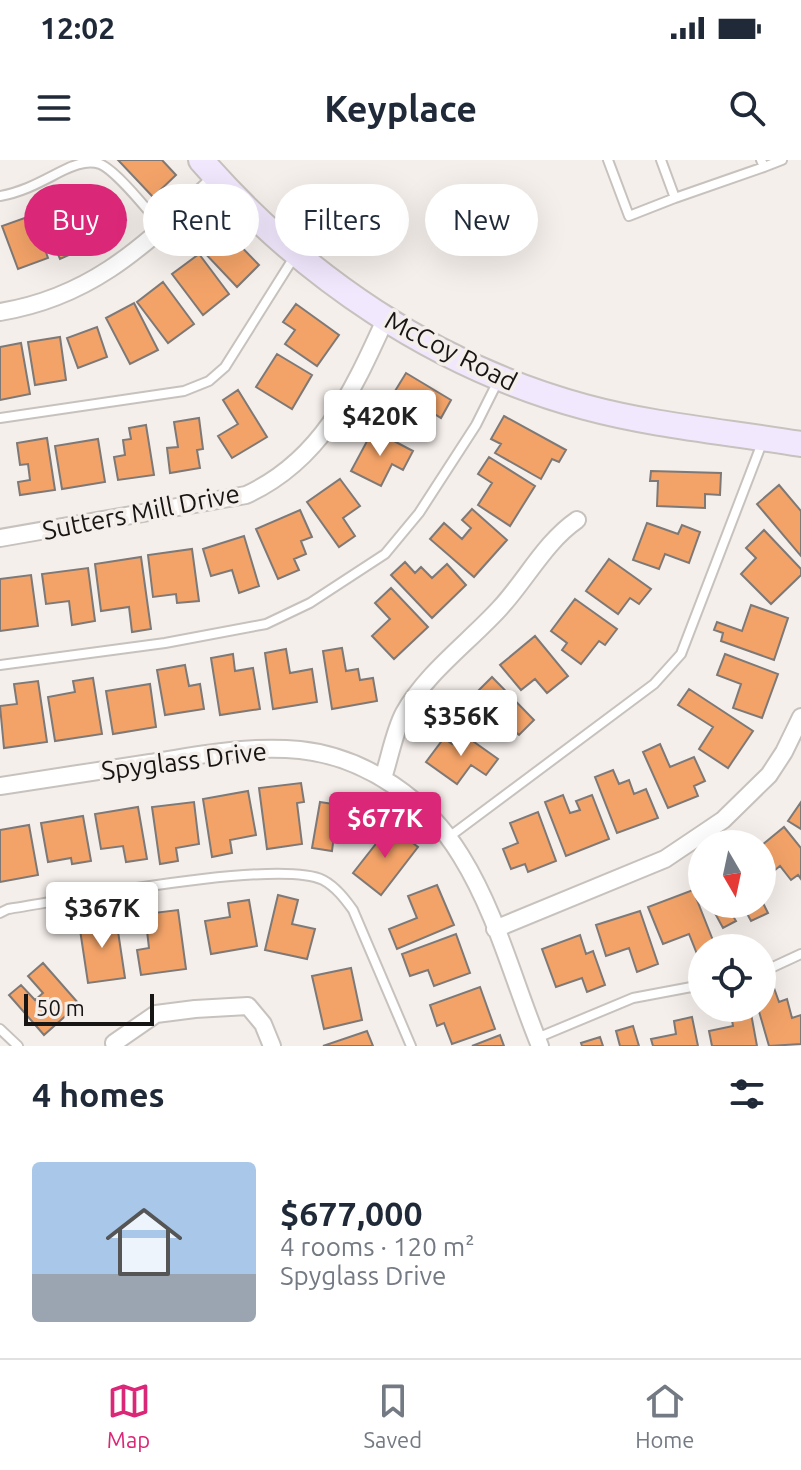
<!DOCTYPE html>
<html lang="en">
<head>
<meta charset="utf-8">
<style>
	:root { --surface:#fff; --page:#f6f6f7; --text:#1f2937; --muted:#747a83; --line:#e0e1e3; --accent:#db2777 }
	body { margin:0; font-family:Ubuntu,sans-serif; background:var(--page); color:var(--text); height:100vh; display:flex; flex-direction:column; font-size:30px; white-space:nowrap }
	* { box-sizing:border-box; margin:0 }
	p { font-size:26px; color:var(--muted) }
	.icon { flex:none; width:44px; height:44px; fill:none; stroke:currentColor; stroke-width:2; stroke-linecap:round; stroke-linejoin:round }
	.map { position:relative; height:886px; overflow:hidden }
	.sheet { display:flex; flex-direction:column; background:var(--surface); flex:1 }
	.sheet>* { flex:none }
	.guide { position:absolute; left:24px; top:24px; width:754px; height:72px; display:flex; gap:16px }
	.needle { width:52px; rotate:171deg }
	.fabs { position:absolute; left:688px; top:670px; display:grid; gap:16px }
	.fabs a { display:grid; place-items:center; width:88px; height:88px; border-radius:50%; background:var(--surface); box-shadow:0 8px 32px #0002; font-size:40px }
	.scale { position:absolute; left:24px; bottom:20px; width:130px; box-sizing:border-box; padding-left:8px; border:4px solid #181615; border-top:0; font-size:22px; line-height:28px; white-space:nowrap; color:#181615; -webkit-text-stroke:6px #f5efeb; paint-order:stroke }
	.price { position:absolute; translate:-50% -68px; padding:0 18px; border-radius:8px; background:#fff; color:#222; font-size:26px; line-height:52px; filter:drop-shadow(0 2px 4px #0008) }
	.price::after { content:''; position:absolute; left:50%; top:48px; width:24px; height:18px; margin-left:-12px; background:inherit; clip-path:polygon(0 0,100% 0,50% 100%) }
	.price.current { background:var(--accent); color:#fff }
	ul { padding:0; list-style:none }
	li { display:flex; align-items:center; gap:24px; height:200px; padding:0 32px }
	li span { display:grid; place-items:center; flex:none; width:224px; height:160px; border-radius:8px; color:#555 }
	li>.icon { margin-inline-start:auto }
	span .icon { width:96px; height:96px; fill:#fffc; stroke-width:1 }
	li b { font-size:34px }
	h2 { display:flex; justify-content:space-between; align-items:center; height:96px; padding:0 32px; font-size:34px }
	.pill { padding:0 28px; border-radius:36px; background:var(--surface); box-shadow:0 8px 32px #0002; font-size:28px; line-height:72px }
	.pill.current { background:var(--accent); color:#fff }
	.status { display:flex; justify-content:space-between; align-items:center; height:56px; padding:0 40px; background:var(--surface); direction:ltr }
	.status svg { height:22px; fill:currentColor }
	header { display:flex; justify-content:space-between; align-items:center; height:104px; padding:0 32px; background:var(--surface); font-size:36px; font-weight:700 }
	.tabs { display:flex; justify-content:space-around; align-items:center; height:112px; border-top:2px solid var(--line); background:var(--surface); font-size:22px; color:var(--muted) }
	.tabs a { display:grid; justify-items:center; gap:4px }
	.tabs .current { color:var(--accent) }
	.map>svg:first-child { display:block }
	.building { fill:#f3a368; stroke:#7e7976; stroke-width:2 }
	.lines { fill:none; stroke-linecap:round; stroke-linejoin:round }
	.lane-casing { stroke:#c7c2bd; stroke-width:12 }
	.street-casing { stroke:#c7c2bd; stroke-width:20 }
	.secondary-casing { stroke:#c7c2bd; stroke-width:28 }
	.lane { stroke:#fff; stroke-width:8 }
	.street { stroke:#fff; stroke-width:16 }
	.secondary { stroke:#f2e8fe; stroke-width:24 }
	.labels { text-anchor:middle; stroke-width:7; stroke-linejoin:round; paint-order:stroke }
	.street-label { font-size:26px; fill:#181615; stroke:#f5efeb }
</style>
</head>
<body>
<div class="status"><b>12:02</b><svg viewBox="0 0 49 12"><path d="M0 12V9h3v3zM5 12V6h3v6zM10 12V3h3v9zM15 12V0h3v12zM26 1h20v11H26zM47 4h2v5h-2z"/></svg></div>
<header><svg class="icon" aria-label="menu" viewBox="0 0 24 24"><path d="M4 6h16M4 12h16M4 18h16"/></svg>Keyplace<svg class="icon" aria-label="search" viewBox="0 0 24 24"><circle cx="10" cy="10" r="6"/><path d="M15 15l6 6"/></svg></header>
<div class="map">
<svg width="801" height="886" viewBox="0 0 801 886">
	<rect width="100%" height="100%" fill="#f5efeb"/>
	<path class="building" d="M118,0H162L176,15L153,37Z
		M108,30L126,60L99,76L81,46Z
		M58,48L64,61L76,56L89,86L60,99L41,55Z
		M33,55L48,98L18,109L2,66Z
		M223,68L259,105L237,127L201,89Z
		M199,94L229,134L203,155L172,114Z
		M163,122L194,164L168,183L137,142Z
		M134,143L158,190L130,204L106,158Z
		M296,144L339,175L317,206L285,184L295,170L283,162Z
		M97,167L107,197L78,208L67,178Z
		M60,177L66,220L35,225L28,182Z
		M21,183L30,234L0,240V187Z
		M277,194L312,215L292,249L256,227Z
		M406,213L451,240L441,258L428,250L414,273L381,254Z
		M238,230L267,277L232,298L218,276L238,264L223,240Z
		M504,256L566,290L559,302L552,299L541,319L495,293L501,284L491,279Z
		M199,258L203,289L197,290L200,308L170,313L167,288L178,287L174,262Z
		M146,265L154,315L118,320L114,297L125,295L123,280L131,279L129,268Z
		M373,270L413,291L403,310L392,304L381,326L351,311Z
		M47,278L55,330L20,335L18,322L30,320L28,304L20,305L17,283Z
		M98,279L105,322L62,329L55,286Z
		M489,297L535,326L510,366L478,345L492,323L478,314Z
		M651,311L721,313L720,335L705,334V348L657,346L658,321H650Z
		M340,319L360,346L343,358L355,376L339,387L307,342Z
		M779,325L801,351V396L757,344Z
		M472,349L507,380L474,417L430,379L444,363L462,379L471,368L462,360Z
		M300,350L312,377L301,381L306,394L294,399L299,410L278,419L256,369Z
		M647,363L678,374L682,365L700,372L689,403L665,394L659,409L633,400Z
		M764,370L801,409V415L771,444L741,414L756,398L746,388Z
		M244,376L259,426L239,433L232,410L211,416L203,389Z
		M192,389L199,441L177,443L176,434L153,437L148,395Z
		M141,397L151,469L132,472L129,447L101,451L95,404Z
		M609,399L651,429L639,444L630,438L618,454L586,431Z
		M405,402L415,413L421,407L432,418L447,404L466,425L432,458L391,415Z
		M88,408L95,461L72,465L69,441L46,444L42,414Z
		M31,415L38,466L0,471V419Z
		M391,428L428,467L394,499L372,476L390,459L375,443Z
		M575,439L617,469L605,485L599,481L581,504L562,490L567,483L551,471Z
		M751,445L788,458L774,500L721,481L723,473L714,470L717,462L742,471Z
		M535,476L568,516L547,533L535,519L521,530L500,505Z
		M342,488L346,511L358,509L360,520L373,518L377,541L332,549L323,491Z
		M286,489L290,513L312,509L317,542L273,549L265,493Z
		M233,494L235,511L253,508L260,549L220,555L211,498Z
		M725,494L778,514L762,558L733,548L741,524L717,515Z
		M185,505L189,526L200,524L204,549L165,555L157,510Z
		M492,517L534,560L519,575L510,567L505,571L491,558L479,570L459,550Z
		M93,518L102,574L55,581L48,537L75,532L73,521Z
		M38,521L47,582L4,588L0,546L17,544L14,524Z
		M150,524L156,567L113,574L106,531Z
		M689,529L753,571L728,608L699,589L713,567L678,545Z
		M460,572L498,599L486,615L471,605L457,624L426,602L444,578L452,584Z
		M660,584L670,607L694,597L705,621L694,626L698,636L668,648L643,592Z
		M613,610L619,624L629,620L634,634L646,629L658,658L617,673L595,617Z
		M301,623L304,642L297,643L302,684L267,689L259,628Z
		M248,631L256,675L230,680L232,693L212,697L203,639Z
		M563,635L570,653L580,650L576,641L592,635L609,679L566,696L545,642Z
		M194,642L199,684L176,688L178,701L160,704L152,647Z
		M320,642L366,649L361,680L334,675L332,691L312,688Z
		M801,642V669L788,661Z
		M138,647L147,699L126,702L123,686L101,689L95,654Z
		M538,652L556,701L528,712L525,704L511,709L503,689L518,683L510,663Z
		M83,656L91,701L72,704L71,698L48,702L41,663Z
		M29,665L38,715L0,722V670Z
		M390,666L418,687L381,735L353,713Z
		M784,667L801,688V719L798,715L791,720L780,706L764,719L762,685Z
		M437,725L454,765L397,789L389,769L417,758L408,736Z
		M693,730L716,788H702L701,804L689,774L663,784L648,747Z
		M278,735L298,740L292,764L315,769L307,799L265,790Z
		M249,740L257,786L211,794L205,761L230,757L228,743Z
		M762,741L768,753L751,761L742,744L730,751L736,761L723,768L710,744H762Z
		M178,750L186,809L141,815L137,790L149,788L145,754Z
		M640,751L658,804L637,812L629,788L606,796L596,765Z
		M116,758L125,818L88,823L79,763Z
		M456,774L470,813L434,826L428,810L410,816L402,794Z
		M580,775L586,794L593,791L605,825L587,832L582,818L556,827L542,789Z
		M43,803L79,844L44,875L9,835L21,825L35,840L43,833L28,816Z
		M351,808L362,860L324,869L312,816Z
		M480,827L495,869L452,884L444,863L437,866L430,845Z
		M774,828L779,842L787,839L792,858L801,855V884L769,886L758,848H762V831Z
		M730,848H750L757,886H712L709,871L733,866Z
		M692,857L698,886H653L651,879L676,874L674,861Z
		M633,866L639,886H620L616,871Z
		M367,871L373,886H323Z
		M500,875L504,886H472Z
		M600,877L603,886H582L581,883Z"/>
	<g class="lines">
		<g class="lane-casing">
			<path id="lane" d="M608,0L629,56L675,38L661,0
				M764,7L782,0
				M0,36C24,32 42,21 64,10C74,5 89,0 100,4C117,11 149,52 162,67
				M675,38L764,7L761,0
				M0,258L184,231L209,221L225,207L296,94
				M0,505L165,483L266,464L310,443L385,394L419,353L476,265L499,219
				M449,677L654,524L681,494L762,283
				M0,753L8,749C67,740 279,698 323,720C336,727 345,739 353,750L411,886
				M762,812L801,794
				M0,869L18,886
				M537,878L633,838L702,825"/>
		</g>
		<g class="street-casing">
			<path id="street" d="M0,152C97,136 148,81 217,18
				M0,378L246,335C322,300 352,232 385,160
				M383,618C390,597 394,572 404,553C425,514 470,481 500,448C526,420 545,382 577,360
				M0,626C50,618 100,611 150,603C199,595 249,585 300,590C366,597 427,640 461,696C497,754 514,823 540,886
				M495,769L665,699L723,660L769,615L784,592L801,557
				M114,883L156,854L195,849L248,846L263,864L272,886"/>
		</g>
		<g class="secondary-casing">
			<path id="secondary" d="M201,0C302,116 436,207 585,247C655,266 729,272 801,284"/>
		</g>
		<use href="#lane" class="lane"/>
		<use href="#street" class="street"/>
		<use href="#secondary" class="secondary"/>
	</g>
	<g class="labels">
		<g class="street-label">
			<text transform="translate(451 191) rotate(27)" y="9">McCoy Road</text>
			<text transform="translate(141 352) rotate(-11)" y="9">Sutters Mill Drive</text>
			<text transform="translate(184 601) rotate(-7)" y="9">Spyglass Drive</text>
		</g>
	</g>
</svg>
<div class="fabs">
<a><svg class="needle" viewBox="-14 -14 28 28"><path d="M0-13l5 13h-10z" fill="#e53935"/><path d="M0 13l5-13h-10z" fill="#747a83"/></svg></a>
<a><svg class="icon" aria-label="locate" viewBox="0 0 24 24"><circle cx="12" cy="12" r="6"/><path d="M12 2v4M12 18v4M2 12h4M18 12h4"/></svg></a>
</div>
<div class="scale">50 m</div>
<b class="price" style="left:380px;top:298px">$420K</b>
<b class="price" style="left:461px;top:598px">$356K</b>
<b class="price current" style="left:385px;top:700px">$677K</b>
<b class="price" style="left:102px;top:790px">$367K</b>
<div class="guide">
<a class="pill current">Buy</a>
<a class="pill">Rent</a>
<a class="pill">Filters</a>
<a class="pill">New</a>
</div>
</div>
<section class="sheet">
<h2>4 homes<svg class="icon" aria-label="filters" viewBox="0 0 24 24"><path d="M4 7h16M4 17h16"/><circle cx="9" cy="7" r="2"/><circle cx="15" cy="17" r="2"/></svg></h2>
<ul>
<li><span style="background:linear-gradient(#a9c7e8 70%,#9aa5b1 0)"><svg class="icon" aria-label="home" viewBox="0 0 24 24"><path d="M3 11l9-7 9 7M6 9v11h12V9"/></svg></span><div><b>$677,000</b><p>4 rooms · 120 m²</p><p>Spyglass Drive</p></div></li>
</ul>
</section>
<nav class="tabs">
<a class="current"><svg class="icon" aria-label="map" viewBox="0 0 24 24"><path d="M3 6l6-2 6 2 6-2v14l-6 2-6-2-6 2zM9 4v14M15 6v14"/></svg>Map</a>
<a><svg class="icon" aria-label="saved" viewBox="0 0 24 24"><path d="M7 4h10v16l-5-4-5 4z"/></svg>Saved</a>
<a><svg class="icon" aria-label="home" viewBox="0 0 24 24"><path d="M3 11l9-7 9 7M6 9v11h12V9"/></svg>Home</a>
</nav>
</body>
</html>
